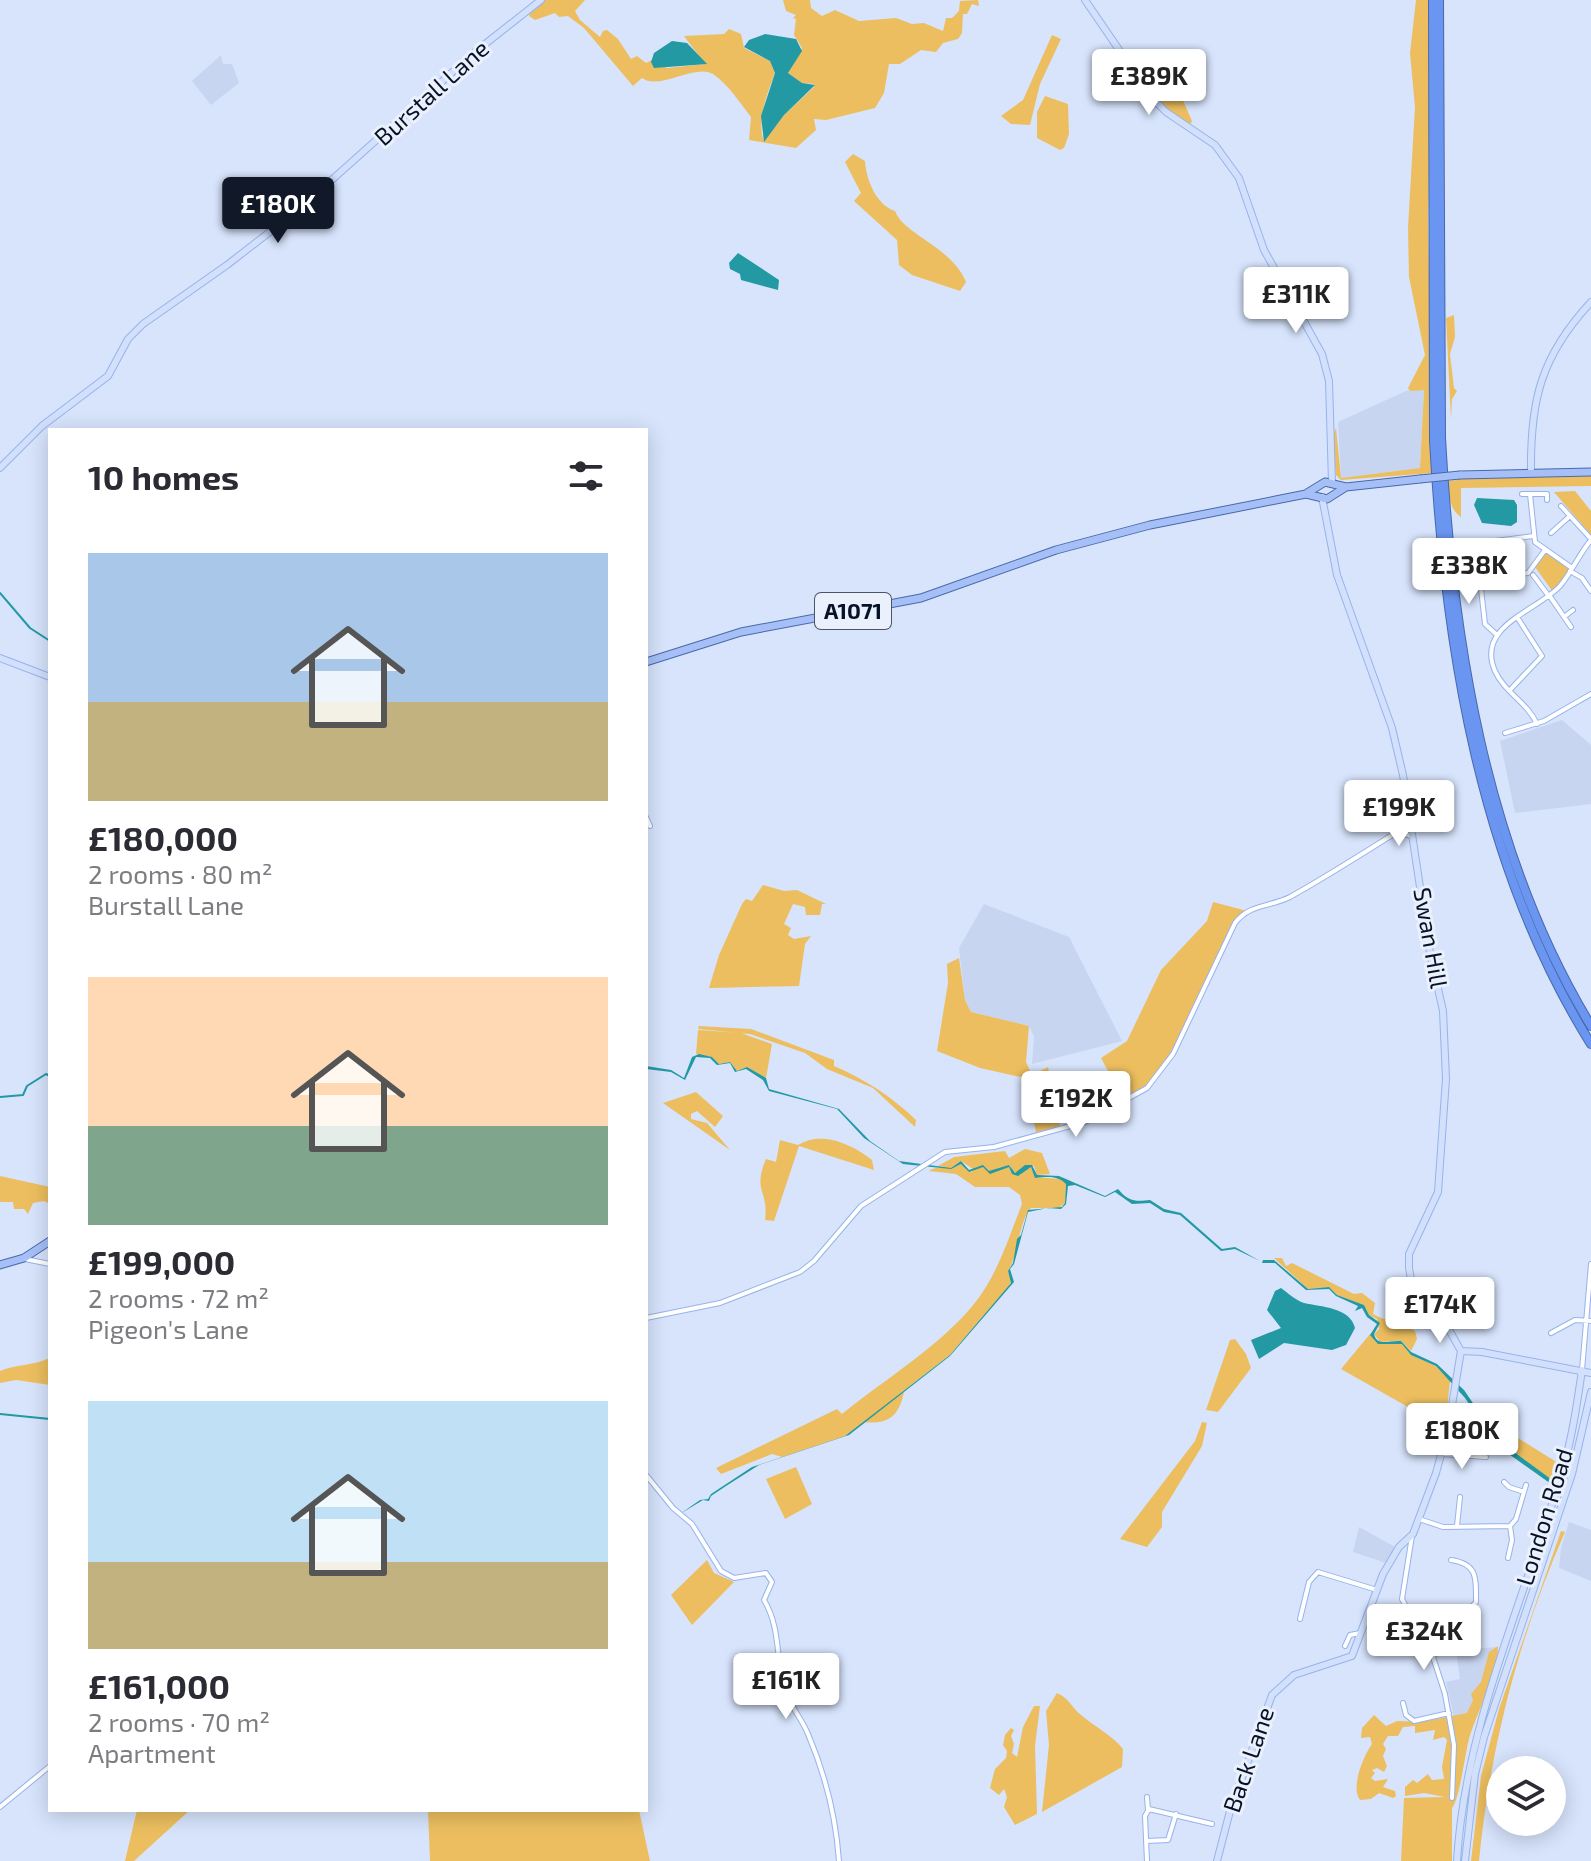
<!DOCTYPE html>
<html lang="en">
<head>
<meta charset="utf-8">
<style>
	:root { --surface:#fff; --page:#f2f2f3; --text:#2b2b33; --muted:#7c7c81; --accent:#111827 }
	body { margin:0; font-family:"Exo 2",sans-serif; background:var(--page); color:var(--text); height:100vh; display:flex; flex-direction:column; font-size:30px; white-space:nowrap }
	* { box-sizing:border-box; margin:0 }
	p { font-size:26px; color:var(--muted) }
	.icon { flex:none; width:44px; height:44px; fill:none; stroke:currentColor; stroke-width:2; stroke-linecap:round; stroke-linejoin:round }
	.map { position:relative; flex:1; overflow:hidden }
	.details { position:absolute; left:48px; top:428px; width:600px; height:1384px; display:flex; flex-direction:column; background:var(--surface); border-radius:0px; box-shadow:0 4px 20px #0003 }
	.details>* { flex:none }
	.tools { position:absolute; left:1486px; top:1756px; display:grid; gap:16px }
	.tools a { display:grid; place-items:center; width:80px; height:80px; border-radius:50%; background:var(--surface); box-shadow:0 4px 20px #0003; font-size:40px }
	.price { position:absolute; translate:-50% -68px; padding:0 18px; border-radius:8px; background:#fff; color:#222; font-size:26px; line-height:52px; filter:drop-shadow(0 2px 4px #0008) }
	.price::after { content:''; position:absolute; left:50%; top:48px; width:24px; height:18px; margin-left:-12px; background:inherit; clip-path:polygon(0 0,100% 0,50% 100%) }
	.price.selected { background:var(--accent); color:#fff }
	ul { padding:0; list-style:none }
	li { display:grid; align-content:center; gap:16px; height:424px; padding:0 40px }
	li span { display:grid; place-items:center; height:248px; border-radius:0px; color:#555 }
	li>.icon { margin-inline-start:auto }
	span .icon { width:144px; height:144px; fill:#fffc; stroke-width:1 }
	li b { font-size:34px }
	h2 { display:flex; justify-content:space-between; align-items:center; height:96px; padding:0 40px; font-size:34px }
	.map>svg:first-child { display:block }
	.built { fill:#c8d5f0 }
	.green { fill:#ecbe5f }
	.water { fill:#2299a3 }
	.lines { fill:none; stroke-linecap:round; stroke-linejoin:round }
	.stream { stroke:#2299a3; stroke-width:2 }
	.street-casing { stroke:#96b3ec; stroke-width:6 }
	.secondary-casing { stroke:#96b3ec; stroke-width:8 }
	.primary-casing { stroke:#4868aa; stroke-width:9 }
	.highway-casing { stroke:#4868aa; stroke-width:10 }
	.street { stroke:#fff; stroke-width:4 }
	.secondary { stroke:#d2e0fb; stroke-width:6 }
	.primary { stroke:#a6c0f7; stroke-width:7 }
	.highway { stroke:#6a96f1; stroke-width:8 }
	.primary-bridge-casing { stroke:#4868aa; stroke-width:9; stroke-linecap:butt }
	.primary-bridge { stroke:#a6c0f7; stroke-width:7 }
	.labels { text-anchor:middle; stroke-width:6; stroke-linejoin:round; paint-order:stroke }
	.shield { fill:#eaf1fd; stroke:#4c5566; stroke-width:2 }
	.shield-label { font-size:22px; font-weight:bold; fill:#081226 }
	.street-label { font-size:24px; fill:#081226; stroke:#eaf1fd }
</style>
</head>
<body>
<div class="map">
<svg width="1591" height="1861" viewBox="0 0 1591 1861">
	<rect width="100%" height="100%" fill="#d7e4fc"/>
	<path class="built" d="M221,55L223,64H232L239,83L211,105L192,81Z
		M1424,389L1420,468L1341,478L1338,422L1406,391Z
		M1562,720L1591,745V804L1515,813L1500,741Z
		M984,904L1069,937L1122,1041L1032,1064L1034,1037L1029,1026L971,1012L965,1000L959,948Z
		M1569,1522L1591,1530V1581L1559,1568L1561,1548Z
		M1359,1527L1397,1548L1386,1563L1353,1552Z
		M1497,1647L1474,1710L1455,1722L1446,1682L1460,1679L1456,1650Z"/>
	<path class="green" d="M541,0H585L575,11L580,20L600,37L603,31L607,30L618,39L631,59L637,56L646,63L652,60L667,68L706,64C697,54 690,44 684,36L724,34L729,29L741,34L744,48L770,61L775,73C768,91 756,122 764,141L784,115L814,87V84L802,83L788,73L802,48L794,35L796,19L793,18L796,15L786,11L783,0H810L811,8L822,16L835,10L859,21L896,18L912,24L924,23L943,31L946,18H952L959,11L960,1L978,0L979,6L972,4L967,14H963L962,33L958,39L943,43L936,52L921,50L900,64H889L884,93L875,108L826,120L814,119L816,130L796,148L749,140L751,117C740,103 728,84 713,74C695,63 659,91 642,78L633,86L584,28L568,16L559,17L555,13L535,20L529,16L532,7Z
		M1416,0H1431L1428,226L1433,473L1341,480L1336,475L1332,438L1336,428L1341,478L1420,468L1424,390L1410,391L1408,388L1425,355L1409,277L1408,228L1415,107L1410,53Z
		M1052,35L1061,39L1040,84L1030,125L1011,124L1001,116L1023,100Z
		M1167,87L1182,98L1192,121L1190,125L1168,109L1155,94Z
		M1045,96L1068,104L1069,134L1064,148L1060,150L1037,138V112Z
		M853,154L865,161C866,179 876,205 895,211C904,235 951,246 966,282L960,291L912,275L899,265L897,240L854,201L861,193L845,162Z
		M1454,315L1455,337L1450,354L1454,388L1457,391L1452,399L1451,419L1446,318Z
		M1591,472V486L1461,488V517C1449,509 1449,495 1448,481L1458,480L1460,475Z
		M1575,491L1591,511V535L1554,492Z
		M1545,550L1572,568L1553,592L1535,567Z
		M763,885L784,891L797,890L826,904H822L820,915H806L805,907L793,904L784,924L791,928L788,935L794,939L811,936L805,944L799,986L709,988L719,955L742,904L746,899L752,901Z
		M1213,902L1247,911L1238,919L1173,1054L1155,1081L1124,1101L1101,1058L1127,1041L1161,970L1207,921Z
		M959,958L965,1000L971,1012L1029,1026L1026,1062L1032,1075L1048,1067L1060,1126L1036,1132L1025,1078L980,1068L937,1051L948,983L947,964Z
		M699,1026L751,1029L834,1060V1066C866,1080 891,1096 916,1120L915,1127L873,1088L827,1069L805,1053L750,1034L698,1029Z
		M698,1030L741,1033L772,1044L766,1078L747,1067L737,1071L730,1062L719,1064L712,1057L696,1054Z
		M696,1092L723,1116L715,1127L697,1111L691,1114V1119L707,1123L730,1150L663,1103Z
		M780,1140L798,1145C822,1130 853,1145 872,1160L874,1170L799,1146L774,1221L765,1220C769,1190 752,1192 766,1159L776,1162Z
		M1025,1149L1042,1153L1050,1174L1037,1175L1034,1166H1024L1018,1173L1013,1172L1010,1165L990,1171L1009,1167L1012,1174L1020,1175L1026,1168L1031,1167L1035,1177L1061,1179L1066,1183L1065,1203L1059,1208H1031C1018,1223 1019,1254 1008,1271L1011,1282L1008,1287L950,1355L898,1395L904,1392C899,1416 888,1425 864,1422L845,1436L782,1457L772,1454L721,1474L716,1468L837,1409L842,1414C885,1379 939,1347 974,1304C997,1276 1009,1237 1022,1204L1020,1195L1009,1187H975L956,1174L929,1171C939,1164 950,1171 961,1164L972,1172L973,1169L961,1161L951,1168L938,1166L954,1157L1005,1151L1009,1158Z
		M0,1176L50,1187V1204L44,1201L33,1203L28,1214L24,1209H14L13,1202H0Z
		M1274,1258H1282L1286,1266L1292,1263L1354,1294L1362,1293L1375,1303L1373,1314C1387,1322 1401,1322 1415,1331L1417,1339L1411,1351L1401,1341L1380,1342L1374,1334L1379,1329L1377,1319L1369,1315L1364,1305L1337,1295L1329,1287L1308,1289Z
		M1411,1293L1430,1310L1420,1323L1411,1321L1396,1310Z
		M1370,1334L1379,1344H1403L1411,1355L1436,1366L1450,1381L1445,1428L1341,1369Z
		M1235,1339L1246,1354L1251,1368L1218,1412L1206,1410L1230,1340Z
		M50,1358V1385L16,1380L0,1383V1371C16,1364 32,1366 50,1358Z
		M1202,1422L1207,1423L1202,1446L1162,1512V1527L1147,1547L1120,1539L1195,1441Z
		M1494,1423L1558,1463L1553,1481L1498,1440L1501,1436Z
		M796,1467L812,1504L785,1519L766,1479Z
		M1561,1531L1565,1532C1519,1636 1490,1748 1479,1861H1471L1481,1776L1499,1709Z
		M707,1560L714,1573L734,1582L692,1625L671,1595Z
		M1498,1646C1498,1679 1476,1711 1468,1743C1465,1756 1459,1801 1452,1808V1861H1401L1404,1798L1445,1797L1424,1793L1405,1796V1787L1413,1780L1417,1783L1428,1774L1432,1780L1444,1779L1442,1767L1447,1740L1444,1737L1433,1740L1435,1730L1415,1733V1726L1403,1727L1398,1736H1388L1383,1744L1386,1749L1383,1756L1387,1766L1384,1772L1377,1768L1372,1770L1375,1773L1371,1778L1375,1781L1388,1779L1383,1787L1395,1791L1396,1796L1393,1798L1379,1793L1371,1799L1360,1800C1350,1787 1364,1755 1372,1744L1370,1737L1361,1738L1362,1728L1374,1715L1386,1726L1397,1721L1421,1722L1467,1713L1473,1700L1471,1694L1481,1682L1489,1652Z
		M1057,1693C1070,1699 1071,1707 1081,1715C1095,1727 1112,1735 1123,1749L1122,1767L1042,1812L1049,1745L1046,1711Z
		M1034,1706H1040L1035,1746L1037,1814L1015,1825L1004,1807L1007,1797L1004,1789L999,1795L990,1788L995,1769L1006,1758L1007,1751L1003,1745L1005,1735L1011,1728L1014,1730L1011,1736L1014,1744L1012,1753L1017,1757L1023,1727Z
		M137,1810H190L134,1861H125Z
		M428,1810H639L650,1861H430Z"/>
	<path class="water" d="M765,34L796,39L802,51L788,73L802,83L815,85L784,115L764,142L761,116L775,73L770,61L744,47L749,40Z
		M672,41L687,43L707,64L654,68L651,62L654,53Z
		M738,253L779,280L778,290L741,280L740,274L730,269L729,263Z
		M1477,498L1514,500L1517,505V522L1511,526L1482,523L1474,505Z
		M699,1054L712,1057L719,1064L730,1062L737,1071L747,1067L766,1078L769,1089L839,1109L870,1141L899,1161L951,1168L961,1161L969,1170L983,1165L989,1171L1009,1165L1015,1173L1025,1165H1032L1037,1175L1059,1176L1105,1196L1118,1189C1128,1201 1135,1202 1150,1200L1164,1209L1181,1213L1222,1249L1235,1247L1260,1261L1235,1249L1221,1251L1180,1215L1164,1212L1150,1203L1132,1204L1115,1192L1105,1197L1075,1185L1068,1186L1066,1204L1061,1209L1048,1208L1028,1212L1014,1264L1010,1269L1014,1282L950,1356L849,1435L759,1465L726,1486L711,1496L709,1501L703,1500L680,1514L700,1500L708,1499L711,1494L752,1467L845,1436L950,1355L1011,1283L1008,1271L1013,1263L1017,1239L1021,1235L1028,1210L1062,1207L1065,1203L1066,1184C1057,1175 1047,1177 1035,1178L1031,1167L1018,1176L1012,1174L1009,1167L990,1174L983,1167L969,1172L961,1164L951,1169L903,1164L864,1138L837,1109L769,1091L763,1080L746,1069L735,1072L730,1063L717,1065L710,1058L696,1057L685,1080L671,1072L646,1069V1066L671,1070L684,1078L692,1057Z
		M1263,1260H1274L1308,1289L1329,1287L1337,1295L1364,1305L1369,1315L1380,1323L1374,1334C1377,1347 1390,1340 1401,1341L1411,1352L1437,1364L1464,1390L1498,1440L1563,1488L1561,1491L1499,1447L1465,1398L1436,1366L1411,1355L1402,1344H1378L1370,1335L1377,1324L1367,1317L1362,1308L1355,1311L1358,1306L1336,1296L1329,1289L1306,1290L1275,1263H1262Z
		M1281,1288C1288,1293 1295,1300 1304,1303C1321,1307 1350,1307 1355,1328L1346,1345L1332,1350L1284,1343L1259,1359L1251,1340L1281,1328L1267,1310L1275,1291Z"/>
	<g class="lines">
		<path class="stream" d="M0,593L30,628L50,641
			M0,1097L23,1095L27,1086L46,1074L50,1076
			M0,1414L50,1419"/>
		<g class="street-casing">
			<path id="street" d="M1522,494H1547V500
				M1530,494L1535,542L1572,568
				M1561,506L1591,539
				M1551,533L1570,516
				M1480,543L1533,536
				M1477,554L1485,624L1497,635
				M1570,571L1582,578L1591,591
				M1533,575L1548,595
				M1480,580L1528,573L1545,550
				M1549,595L1571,627
				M1564,617L1573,610
				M1510,690L1542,656L1517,617
				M1537,724C1527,702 1504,692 1495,671C1475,626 1537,611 1560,586C1572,572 1579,554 1591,540
				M1505,733L1544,721L1591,694
				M646,817L650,826
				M1397,832L1412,836
				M25,1259L50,1264
				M646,1318L720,1303L800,1272L814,1261L861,1206L945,1152L994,1147L1085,1122L1147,1088L1173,1054L1235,923C1249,904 1270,907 1290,897C1326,877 1362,854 1397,832L1409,821
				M1551,1333L1575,1320L1591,1321
				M1582,1370L1591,1264
				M1442,1454L1486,1457
				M646,1475L673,1508L692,1524L721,1571L734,1578L766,1573L772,1582L764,1600C780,1627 776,1654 783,1684C787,1702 801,1717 808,1734C825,1774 836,1818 839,1861
				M1504,1482L1509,1487L1524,1492
				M1419,1519L1443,1527L1510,1526L1516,1519L1526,1485
				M1457,1526L1460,1497
				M1412,1536L1402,1599L1433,1657L1445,1694L1454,1745L1452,1798
				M1508,1558L1512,1540L1510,1526
				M1300,1619L1309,1582L1318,1572L1377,1590
				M1345,1646L1350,1635L1360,1633
				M1433,1656L1446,1645L1452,1630L1476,1602C1476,1578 1478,1564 1451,1560
				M1403,1703L1406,1715L1414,1721L1449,1713
				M1147,1797L1148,1810
				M0,1807L50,1766
				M1146,1841L1168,1840L1176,1814
				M1147,1861L1145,1816L1149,1809L1212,1824"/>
		</g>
		<g class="secondary-casing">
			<path id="secondary" d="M1085,0L1152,98L1166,112L1215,145L1239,178L1264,250L1322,354L1329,381L1332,483
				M0,468L42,426L108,376L128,339L143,324L227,265L298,210L475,52L541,0
				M1531,473C1530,400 1541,356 1591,302
				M1322,497L1337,575L1392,728L1403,775L1430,953L1443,1011L1446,1079L1438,1192L1409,1254V1268L1412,1285L1443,1319L1461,1351
				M0,658L50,677
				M1461,1351L1482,1352L1591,1373
				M1217,1861L1230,1811L1272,1695L1294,1675L1352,1656L1383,1574L1399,1547L1413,1534L1436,1473L1448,1429L1461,1351
				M1457,1861C1465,1725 1524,1601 1562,1472C1572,1439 1577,1404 1582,1370
				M1465,1861L1475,1774L1484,1737L1572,1474L1591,1392"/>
		</g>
		<g class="primary-casing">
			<path id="primary" d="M1460,475L1591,472
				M1307,493L1325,482L1346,487L1420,479
				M646,662L741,632L921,598L1056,550L1150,525L1306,494L1327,499L1346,487
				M0,1265L24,1258L50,1241"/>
		</g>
		<g class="highway-casing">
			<path id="highway" d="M1433,0L1434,440C1445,646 1480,867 1591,1044
				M1439,0L1441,438C1452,638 1485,852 1591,1026"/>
		</g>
		<use href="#street" class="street"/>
		<use href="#secondary" class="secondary"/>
		<use href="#primary" class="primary"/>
		<use href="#highway" class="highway"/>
		<g class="primary-bridge-casing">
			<path id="primary-bridge" d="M1420,479L1460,475"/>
		</g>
		<use href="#primary-bridge" class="primary-bridge"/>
	</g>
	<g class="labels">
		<rect class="shield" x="815" y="593" width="76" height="36" rx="6"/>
		<g class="shield-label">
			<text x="853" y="619">A1071</text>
		</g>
		<g class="street-label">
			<text transform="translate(432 93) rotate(-42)" y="8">Burstall Lane</text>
			<text transform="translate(1430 938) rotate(80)" y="8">Swan Hill</text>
			<text transform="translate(1545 1517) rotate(-73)" y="8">London Road</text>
			<text transform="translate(1249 1760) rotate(-71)" y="8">Back Lane</text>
		</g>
	</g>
</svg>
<div class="tools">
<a><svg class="icon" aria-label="layers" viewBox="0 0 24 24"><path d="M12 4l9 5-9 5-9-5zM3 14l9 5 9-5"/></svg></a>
</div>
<b class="price" style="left:1149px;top:117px">£389K</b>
<b class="price selected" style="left:278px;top:245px">£180K</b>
<b class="price" style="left:1296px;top:335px">£311K</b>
<b class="price" style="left:1469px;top:606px">£338K</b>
<b class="price" style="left:1399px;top:848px">£199K</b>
<b class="price" style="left:1076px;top:1139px">£192K</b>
<b class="price" style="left:1440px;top:1345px">£174K</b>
<b class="price" style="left:1462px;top:1471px">£180K</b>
<b class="price" style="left:1424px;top:1672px">£324K</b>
<b class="price" style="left:786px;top:1721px">£161K</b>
<section class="details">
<h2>10 homes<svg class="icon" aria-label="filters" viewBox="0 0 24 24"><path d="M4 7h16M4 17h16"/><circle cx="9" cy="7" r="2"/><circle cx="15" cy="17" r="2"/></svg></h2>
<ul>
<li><span style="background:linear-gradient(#a9c7e8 60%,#c2b280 0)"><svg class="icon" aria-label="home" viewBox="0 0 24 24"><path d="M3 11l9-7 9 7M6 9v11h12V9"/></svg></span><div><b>£180,000</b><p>2 rooms · 80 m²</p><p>Burstall Lane</p></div></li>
<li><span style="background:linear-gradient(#ffd9b3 60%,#7fa58c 0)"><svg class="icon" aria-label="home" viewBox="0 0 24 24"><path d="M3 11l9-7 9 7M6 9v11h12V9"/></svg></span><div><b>£199,000</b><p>2 rooms · 72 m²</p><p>Pigeon's Lane</p></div></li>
<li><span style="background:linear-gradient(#bfe0f5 65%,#c2b280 0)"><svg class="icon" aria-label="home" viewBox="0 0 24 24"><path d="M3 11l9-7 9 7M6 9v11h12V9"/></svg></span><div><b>£161,000</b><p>2 rooms · 70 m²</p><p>Apartment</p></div></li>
</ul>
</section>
</div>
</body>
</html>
